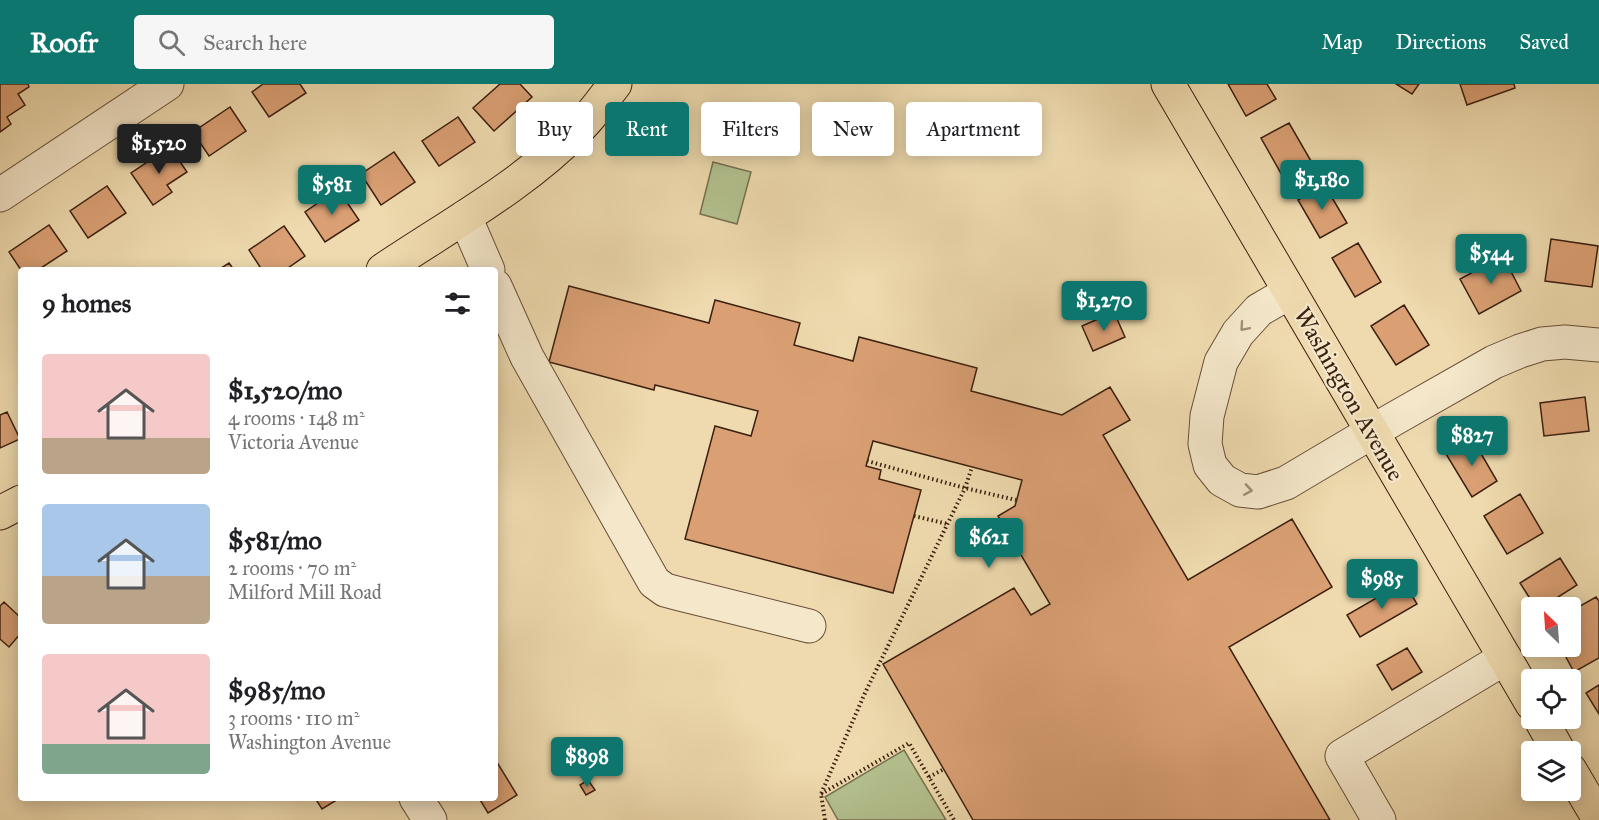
<!DOCTYPE html>
<html lang="en">
<head>
<meta charset="utf-8">
<style>
	:root { --surface:#fff; --page:#f6f6f6; --text:#202124; --muted:#757577; --accent:#0f766e }
	body { margin:0; font-family:"IM FELL Great Primer",serif; background:var(--page); color:var(--text); height:100vh; display:flex; flex-direction:column; font-size:22px; white-space:nowrap }
	* { box-sizing:border-box; margin:0 }
	p { font-size:20px; color:var(--muted) }
	.icon { flex:none; width:33px; height:33px; fill:none; stroke:currentColor; stroke-width:2; stroke-linecap:round; stroke-linejoin:round }
	.map { position:relative; flex:1; overflow:hidden }
	.sheet { position:absolute; left:18px; top:183px; width:480px; height:534px; display:flex; flex-direction:column; background:var(--surface); border-radius:6px; box-shadow:0 3px 15px #0003 }
	.sheet>* { flex:none }
	.top-card { position:absolute; left:516px; top:18px; width:570px; height:54px; display:flex; gap:12px }
	.needle { width:39px; rotate:335deg }
	.fabs { position:absolute; left:1521px; top:513px; display:grid; gap:12px }
	.fabs a { display:grid; place-items:center; width:60px; height:60px; border-radius:6px; background:var(--surface); box-shadow:0 3px 15px #0003; font-size:30px }
	.price { position:absolute; translate:-50% -51px; padding:0 14px; border-radius:6px; background:var(--accent); color:#fff; font-size:20px; line-height:39px; filter:drop-shadow(0 2px 3px #0008) }
	.price::after { content:''; position:absolute; left:50%; top:36px; width:18px; height:14px; margin-left:-9px; background:inherit; clip-path:polygon(0 0,100% 0,50% 100%) }
	.price.current { background:#222; color:#fff }
	ul { padding:0; list-style:none }
	li { display:flex; align-items:center; gap:18px; height:150px; padding:0 24px }
	li span { display:grid; place-items:center; flex:none; width:168px; height:120px; border-radius:6px; color:#555 }
	li>.icon { margin-inline-start:auto }
	span .icon { width:72px; height:72px; fill:#fffc; stroke-width:1 }
	li b { font-size:26px }
	h2 { display:flex; justify-content:space-between; align-items:center; height:72px; padding:0 24px; font-size:26px }
	.pill { padding:0 21px; border-radius:6px; background:var(--surface); box-shadow:0 3px 15px #0003; font-size:21px; line-height:54px }
	.pill.current { background:var(--accent); color:#fff }
	header { display:flex; align-items:center; gap:36px; box-sizing:border-box; height:84px; padding:0 30px; background:var(--accent); color:#fff }
	header strong { font-size:28px }
	nav { display:flex; gap:33px; margin-inline-start:auto; font-size:21px }
	.search { width:420px; height:54px; background:var(--page); display:flex; align-items:center; gap:15px; box-sizing:border-box; padding:0 21px; border-radius:6px; color:var(--muted); font-size:22px }
	.map>svg:first-child { display:block }
	.green { fill:#b3c18f; stroke:#787050; stroke-width:1.5 }
	.building { fill:#daa074; stroke:#3c2010; stroke-width:1.5 }
	.lines { fill:none; stroke-linecap:round; stroke-linejoin:round }
	.minor-casing { stroke:#684e38; stroke-width:35 }
	.major-casing { stroke:#3c2010; stroke-width:35 }
	.path { stroke:#3c2010; stroke-width:4; stroke-dasharray:1.5 3; stroke-linecap:butt }
	.minor { stroke:#f4e7ca; stroke-width:33 }
	.major { stroke:#eedaae; stroke-width:33 }
	.oneway { stroke:#a18d76 }
	.labels { text-anchor:middle; stroke-width:4.5; stroke-linejoin:round; paint-order:stroke }
	.street-label { font-size:24px; fill:#3c2010; stroke:#f4e7ca }
</style>
</head>
<body>
<header>
<strong>Roofr</strong>
<div class="search"><svg class="icon" aria-label="search" viewBox="0 0 24 24"><circle cx="10" cy="10" r="6"/><path d="M15 15l6 6"/></svg>Search here</div>
<nav><a>Map</a><a>Directions</a><a>Saved</a></nav>
</header>
<div class="map">
<svg width="1599" height="736" viewBox="0 0 1599 736">
	<rect width="100%" height="100%" fill="#eedaae"/>
	<filter id="stains"><feTurbulence type="fractalNoise" baseFrequency=".00333" numOctaves="4"/><feColorMatrix values="0 0 0 0 .2 0 0 0 0 .09 0 0 0 0 .02 0 0 0 .5 -.17"/></filter>
	<radialGradient id="worn" r=".72"><stop offset=".6" stop-color="#630" stop-opacity="0"/><stop offset="1" stop-color="#630" stop-opacity=".3"/></radialGradient>
	<path class="green" d="M713,78L751,88L737,140L700,130Z
		M904,666L946,736H838L825,713Z"/>
	<path class="building" d="M0,0H28L29,3L18,10L25,21L7,33L11,40L0,48Z
		M263,0H300L306,9L269,33L252,8Z
		M500,0H520L532,13L494,47L473,24Z
		M1228,0H1267L1276,15L1246,32Z
		M1396,0H1419L1412,10Z
		M1460,0H1514L1515,4L1467,21Z
		M230,23L246,47L209,72L193,48Z
		M458,33L475,58L439,82L422,57Z
		M1289,39L1311,77L1283,93L1261,54Z
		M170,63L187,88L167,101L172,108L153,121L131,89Z
		M394,68L415,98L381,121L361,90Z
		M1324,100L1347,139L1320,154L1298,116Z
		M107,102L126,129L88,154L70,127Z
		M338,105L359,136L325,158L305,128Z
		M49,141L67,167L38,186H21L9,168Z
		M284,142L305,172L285,186H262L249,166Z
		M1551,155L1598,162L1592,203L1545,197Z
		M1358,159L1381,198L1355,213L1332,174Z
		M1503,172L1521,207L1479,230L1460,195Z
		M229,179L234,186H218Z
		M569,202L709,239L715,216L800,239L794,261L853,277L859,253L977,284L971,307L1062,331L1110,303L1130,336L1103,351L1188,496L1292,435L1332,503L1229,563L1330,736H973L883,580L1014,504L1031,531L1050,520L998,432L1015,422L1022,396L873,357L866,382L881,386L879,395L921,406L893,509L685,455L715,342L751,352L758,327L655,301L654,306L549,278Z
		M1404,221L1429,261L1396,281L1371,242Z
		M1114,228L1125,253L1093,267L1082,242Z
		M1585,313L1589,347L1544,352L1540,319Z
		M7,328L20,355L0,364V331Z
		M1472,354L1497,397L1472,413L1446,370Z
		M1520,410L1543,449L1507,470L1484,432Z
		M1560,474L1577,501L1541,524H1536L1520,499Z
		M1404,498L1417,520L1360,553L1347,531Z
		M1596,513L1599,517V574L1574,588L1560,562H1570V540L1578,535L1573,526Z
		M4,518L21,534V549L9,563L0,555V522Z
		M1407,564L1422,588L1392,606L1377,581Z
		M1599,601V630L1586,609Z
		M495,675L517,711L488,729L479,714H495Z
		M588,696L595,706L586,711L580,701Z
		M315,714H340L322,725Z"/>
	<g class="lines">
		<g class="minor-casing">
			<path id="minor" d="M0,111L167,0
				M465,133L488,186
				M495,202L527,273L654,498L665,506L680,510L809,542
				M1290,208L1259,226L1238,249L1221,278L1207,332L1205,360L1210,381L1222,396L1240,406L1258,408L1286,399L1392,336L1494,278L1520,267L1542,260L1565,258L1599,261
				M416,714L430,736
				M1379,736L1342,672L1505,574"/>
		</g>
		<g class="major-casing">
			<path id="major" d="M1168,0L1532,620
				M383,186C450,141 524,101 580,43C593,30 604,14 615,0
				M0,429L21,418
				M1540,634L1559,668
				M1570,686L1599,735"/>
		</g>
		<path class="path" d="M867,377L965,404L1016,416
			M914,432L948,440
			M929,693L944,685
			M821,710L909,659L954,736
			M825,736L821,710L865,609L965,404L972,383"/>
		<use href="#minor" class="minor"/>
		<use href="#major" class="major"/>
	</g>
	<defs><path id="oneway-chevron" d="M-2-3.5L2.5 0L-2 3.5" fill="none" stroke-width="1.6" stroke-linecap="round" stroke-linejoin="round" transform="scale(1.5)"/></defs>
	<g class="oneway">
		<use href="#oneway-chevron" transform="translate(1244 243) rotate(131)"/>
		<use href="#oneway-chevron" transform="translate(1248 406) rotate(9)"/>
	</g>
	<g class="labels">
		<g class="street-label">
			<text transform="translate(1349 310) rotate(60)" y="8">Washington Avenue</text>
		</g>
	</g>
	<rect width="100%" height="100%" filter="url(#stains)"/>
	<rect width="100%" height="100%" fill="url(#worn)"/>
</svg>
<div class="fabs">
<a><svg class="needle" viewBox="-14 -14 28 28"><path d="M0-13l5 13h-10z" fill="#e53935"/><path d="M0 13l5-13h-10z" fill="#757577"/></svg></a>
<a><svg class="icon" aria-label="locate" viewBox="0 0 24 24"><circle cx="12" cy="12" r="6"/><path d="M12 2v4M12 18v4M2 12h4M18 12h4"/></svg></a>
<a><svg class="icon" aria-label="layers" viewBox="0 0 24 24"><path d="M12 4l9 5-9 5-9-5zM3 14l9 5 9-5"/></svg></a>
</div>
<b class="price current" style="left:159px;top:91px">$1,520</b>
<b class="price" style="left:1322px;top:127px">$1,180</b>
<b class="price" style="left:332px;top:132px">$581</b>
<b class="price" style="left:1491px;top:201px">$544</b>
<b class="price" style="left:1104px;top:248px">$1,270</b>
<b class="price" style="left:1472px;top:383px">$827</b>
<b class="price" style="left:989px;top:485px">$621</b>
<b class="price" style="left:1382px;top:526px">$985</b>
<b class="price" style="left:587px;top:704px">$898</b>
<div class="top-card">
<a class="pill">Buy</a>
<a class="pill current">Rent</a>
<a class="pill">Filters</a>
<a class="pill">New</a>
<a class="pill">Apartment</a>
</div>
<section class="sheet">
<h2>9 homes<svg class="icon" aria-label="filters" viewBox="0 0 24 24"><path d="M4 7h16M4 17h16"/><circle cx="9" cy="7" r="2"/><circle cx="15" cy="17" r="2"/></svg></h2>
<ul>
<li><span style="background:linear-gradient(#f6c9c9 70%,#b9a48a 0)"><svg class="icon" aria-label="home" viewBox="0 0 24 24"><path d="M3 11l9-7 9 7M6 9v11h12V9"/></svg></span><div><b>$1,520/mo</b><p>4 rooms · 148 m²</p><p>Victoria Avenue</p></div></li>
<li><span style="background:linear-gradient(#a9c7e8 60%,#b9a48a 0)"><svg class="icon" aria-label="home" viewBox="0 0 24 24"><path d="M3 11l9-7 9 7M6 9v11h12V9"/></svg></span><div><b>$581/mo</b><p>2 rooms · 70 m²</p><p>Milford Mill Road</p></div></li>
<li><span style="background:linear-gradient(#f6c9c9 75%,#7fa58c 0)"><svg class="icon" aria-label="home" viewBox="0 0 24 24"><path d="M3 11l9-7 9 7M6 9v11h12V9"/></svg></span><div><b>$985/mo</b><p>3 rooms · 110 m²</p><p>Washington Avenue</p></div></li>
</ul>
</section>
</div>
</body>
</html>
